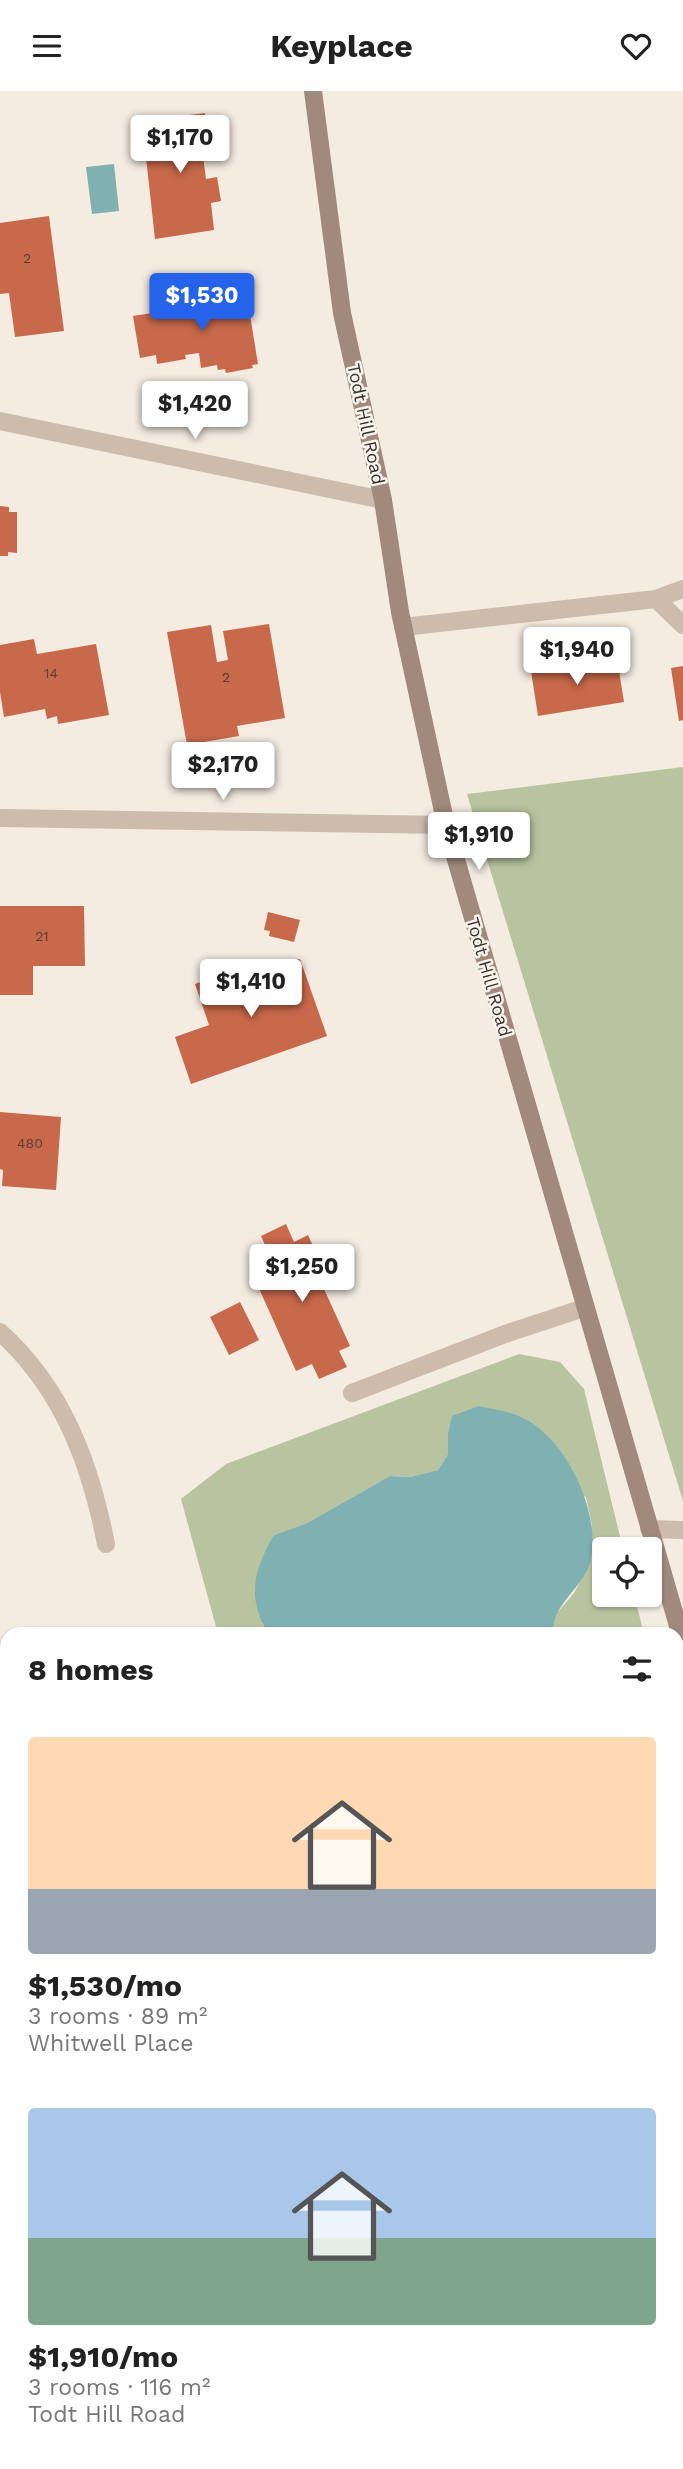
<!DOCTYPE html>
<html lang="en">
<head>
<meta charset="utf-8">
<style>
	:root { --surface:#fff; --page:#f2f2f2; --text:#222; --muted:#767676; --accent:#2563eb }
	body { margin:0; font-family:"Work Sans",sans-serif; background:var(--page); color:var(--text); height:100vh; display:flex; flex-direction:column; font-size:26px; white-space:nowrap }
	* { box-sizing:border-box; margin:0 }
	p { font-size:23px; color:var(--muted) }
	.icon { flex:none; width:38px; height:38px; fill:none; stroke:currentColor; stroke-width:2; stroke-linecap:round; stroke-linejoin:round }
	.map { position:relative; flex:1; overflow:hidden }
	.drawer { position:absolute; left:0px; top:1536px; width:684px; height:842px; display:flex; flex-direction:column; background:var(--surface); border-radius:21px 21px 0 0; box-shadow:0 2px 5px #0004 }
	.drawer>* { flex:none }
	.controls { position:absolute; left:592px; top:1446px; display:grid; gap:14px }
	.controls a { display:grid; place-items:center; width:70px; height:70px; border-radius:7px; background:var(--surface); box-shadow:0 2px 5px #0004; font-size:35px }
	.price { position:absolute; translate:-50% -60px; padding:0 16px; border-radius:7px; background:#fff; color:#222; font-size:23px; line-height:46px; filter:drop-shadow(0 2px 4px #0008) }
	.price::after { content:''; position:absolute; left:50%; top:42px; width:21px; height:16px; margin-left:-10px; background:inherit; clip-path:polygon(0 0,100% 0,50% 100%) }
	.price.current { background:var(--accent); color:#fff }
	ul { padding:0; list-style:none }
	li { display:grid; align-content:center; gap:14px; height:371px; padding:0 28px }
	li span { display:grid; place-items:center; height:217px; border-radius:7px; color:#555 }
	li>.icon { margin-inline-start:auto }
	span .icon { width:126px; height:126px; fill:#fffc; stroke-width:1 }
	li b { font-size:30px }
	h2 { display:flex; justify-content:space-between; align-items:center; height:84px; padding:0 28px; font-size:30px }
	header { display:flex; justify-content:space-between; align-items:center; height:91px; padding:0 28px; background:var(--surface); font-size:32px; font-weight:700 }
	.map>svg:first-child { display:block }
	.green { fill:#b8c4a0 }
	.water { fill:#7fb0b2 }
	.building { fill:#c8694b }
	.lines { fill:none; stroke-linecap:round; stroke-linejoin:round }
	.path { stroke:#b9a596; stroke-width:4.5; stroke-dasharray:3.5 3.5; stroke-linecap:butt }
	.lane { stroke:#cdbbac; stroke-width:18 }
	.street { stroke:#cdbbac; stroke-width:18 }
	.secondary { stroke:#a18a7d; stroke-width:18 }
	.labels { text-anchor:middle; stroke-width:5; stroke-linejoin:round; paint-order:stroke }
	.number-label { font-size:14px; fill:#5e3e33 }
	.street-label { font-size:18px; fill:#3b302b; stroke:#fbf5ee }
</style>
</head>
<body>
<header><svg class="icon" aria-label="menu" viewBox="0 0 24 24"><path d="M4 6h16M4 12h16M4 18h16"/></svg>Keyplace<svg class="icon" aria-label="heart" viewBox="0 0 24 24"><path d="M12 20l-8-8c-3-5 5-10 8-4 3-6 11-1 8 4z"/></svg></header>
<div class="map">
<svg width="683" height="2378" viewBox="0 0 683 2378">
	<rect width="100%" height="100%" fill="#f4ebe1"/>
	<path class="green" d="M683,676V1410L467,703Z
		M519,1263L560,1271L584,1298L623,1458H604V1503H634L644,1543H551L557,1522L574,1502L591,1469L592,1435L586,1406L448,1343V1363L438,1379L410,1386L390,1385L307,1432L274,1444L262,1532L268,1543H218L181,1408L226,1373Z
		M683,1969V2378H0V2101L7,2100V2371H677V1970Z"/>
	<path class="water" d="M114,73L119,120L92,123L86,76Z
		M479,1315C491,1318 504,1319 516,1324C564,1341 601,1419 591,1468C587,1489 566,1504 557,1523C554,1529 554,1537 551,1543H268C247,1506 253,1480 274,1444L307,1432L390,1385L410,1386L438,1379L448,1363V1343L452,1325Z"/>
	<path class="building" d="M205,22L210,64L203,65L206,88L217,86L221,110L211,112L214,139L155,148L142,30Z
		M49,125L64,240L15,246L9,202L0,203V132Z
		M237,194L239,207L247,206L258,273L252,274L253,277L226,282L225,278L218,279L217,274L201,277L199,262L185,264L186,268L157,273L156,264L140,267L133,225L216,212L213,198Z
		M0,415L9,416V421H17V462L8,461V465H0Z
		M269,533L285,627L237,635L239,645L187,654L167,541L211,534L217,571L228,569L223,540Z
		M34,548L37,563L96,553L109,624L58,633L57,625L47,628L45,618L4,626L0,601V554Z
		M617,567L624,611L538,625L531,580Z
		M683,575V629L679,630L671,577Z
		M0,815H84L85,875H33V904H0Z
		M268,821L300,829L294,851L269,845L270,840L264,839Z
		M300,868L327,945L191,993L175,946L209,934L195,893L238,878Z
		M0,1021L61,1026L56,1099L2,1095L3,1079L0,1078Z
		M286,1133L294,1151L308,1144L331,1195L324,1198L350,1255L339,1260L347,1276L319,1288L312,1273L296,1280L257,1193L275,1185L266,1165L269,1163L261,1145Z
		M240,1211L259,1249L229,1264L210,1226Z
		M7,1697V1732H6L0,1699Z
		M0,1862H7V1926H0Z"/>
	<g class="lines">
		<path class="path" d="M677,2125L683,2123
			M411,2378L413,2371"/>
		<path class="lane" d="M656,508L683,534
			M403,536L656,508L683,498
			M352,1302L508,1242L584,1217
			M649,1438L683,1439"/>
		<path class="street" d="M0,330L383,409
			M0,727L446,734
			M0,1241C63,1298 90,1372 106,1453
			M677,1939L683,1938
			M0,2073L7,2072"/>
		<path class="secondary" d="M313,0L342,222L383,409L400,521L446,734L683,1552"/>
	</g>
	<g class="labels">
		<g class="number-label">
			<text x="27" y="172">2</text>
			<text x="51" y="587">14</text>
			<text x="226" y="591">2</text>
			<text x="42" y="850">21</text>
			<text x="30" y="1057">480</text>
		</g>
		<g class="street-label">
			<text transform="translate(366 333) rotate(78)" y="6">Todt Hill Road</text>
			<text transform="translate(489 886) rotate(74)" y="6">Todt Hill Road</text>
		</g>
	</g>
</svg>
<div class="controls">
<a><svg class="icon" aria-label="locate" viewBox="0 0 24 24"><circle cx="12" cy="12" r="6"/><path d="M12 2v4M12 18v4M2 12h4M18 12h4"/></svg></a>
</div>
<b class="price" style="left:180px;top:84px">$1,170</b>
<b class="price current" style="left:202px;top:242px">$1,530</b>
<b class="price" style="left:195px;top:350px">$1,420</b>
<b class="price" style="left:577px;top:596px">$1,940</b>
<b class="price" style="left:223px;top:711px">$2,170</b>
<b class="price" style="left:479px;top:781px">$1,910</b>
<b class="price" style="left:251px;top:928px">$1,410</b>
<b class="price" style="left:302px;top:1213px">$1,250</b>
<section class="drawer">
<h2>8 homes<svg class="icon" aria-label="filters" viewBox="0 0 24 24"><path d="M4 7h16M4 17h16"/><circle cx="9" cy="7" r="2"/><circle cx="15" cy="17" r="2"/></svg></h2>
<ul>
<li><span style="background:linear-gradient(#ffd9b3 70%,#9aa5b1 0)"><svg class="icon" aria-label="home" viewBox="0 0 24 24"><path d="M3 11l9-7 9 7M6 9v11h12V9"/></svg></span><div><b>$1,530/mo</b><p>3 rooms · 89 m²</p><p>Whitwell Place</p></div></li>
<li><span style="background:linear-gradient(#a9c7e8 60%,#7fa58c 0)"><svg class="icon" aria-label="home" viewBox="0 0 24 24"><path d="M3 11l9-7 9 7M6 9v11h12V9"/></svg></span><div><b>$1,910/mo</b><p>3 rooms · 116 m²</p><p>Todt Hill Road</p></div></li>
</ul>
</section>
</div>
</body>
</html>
